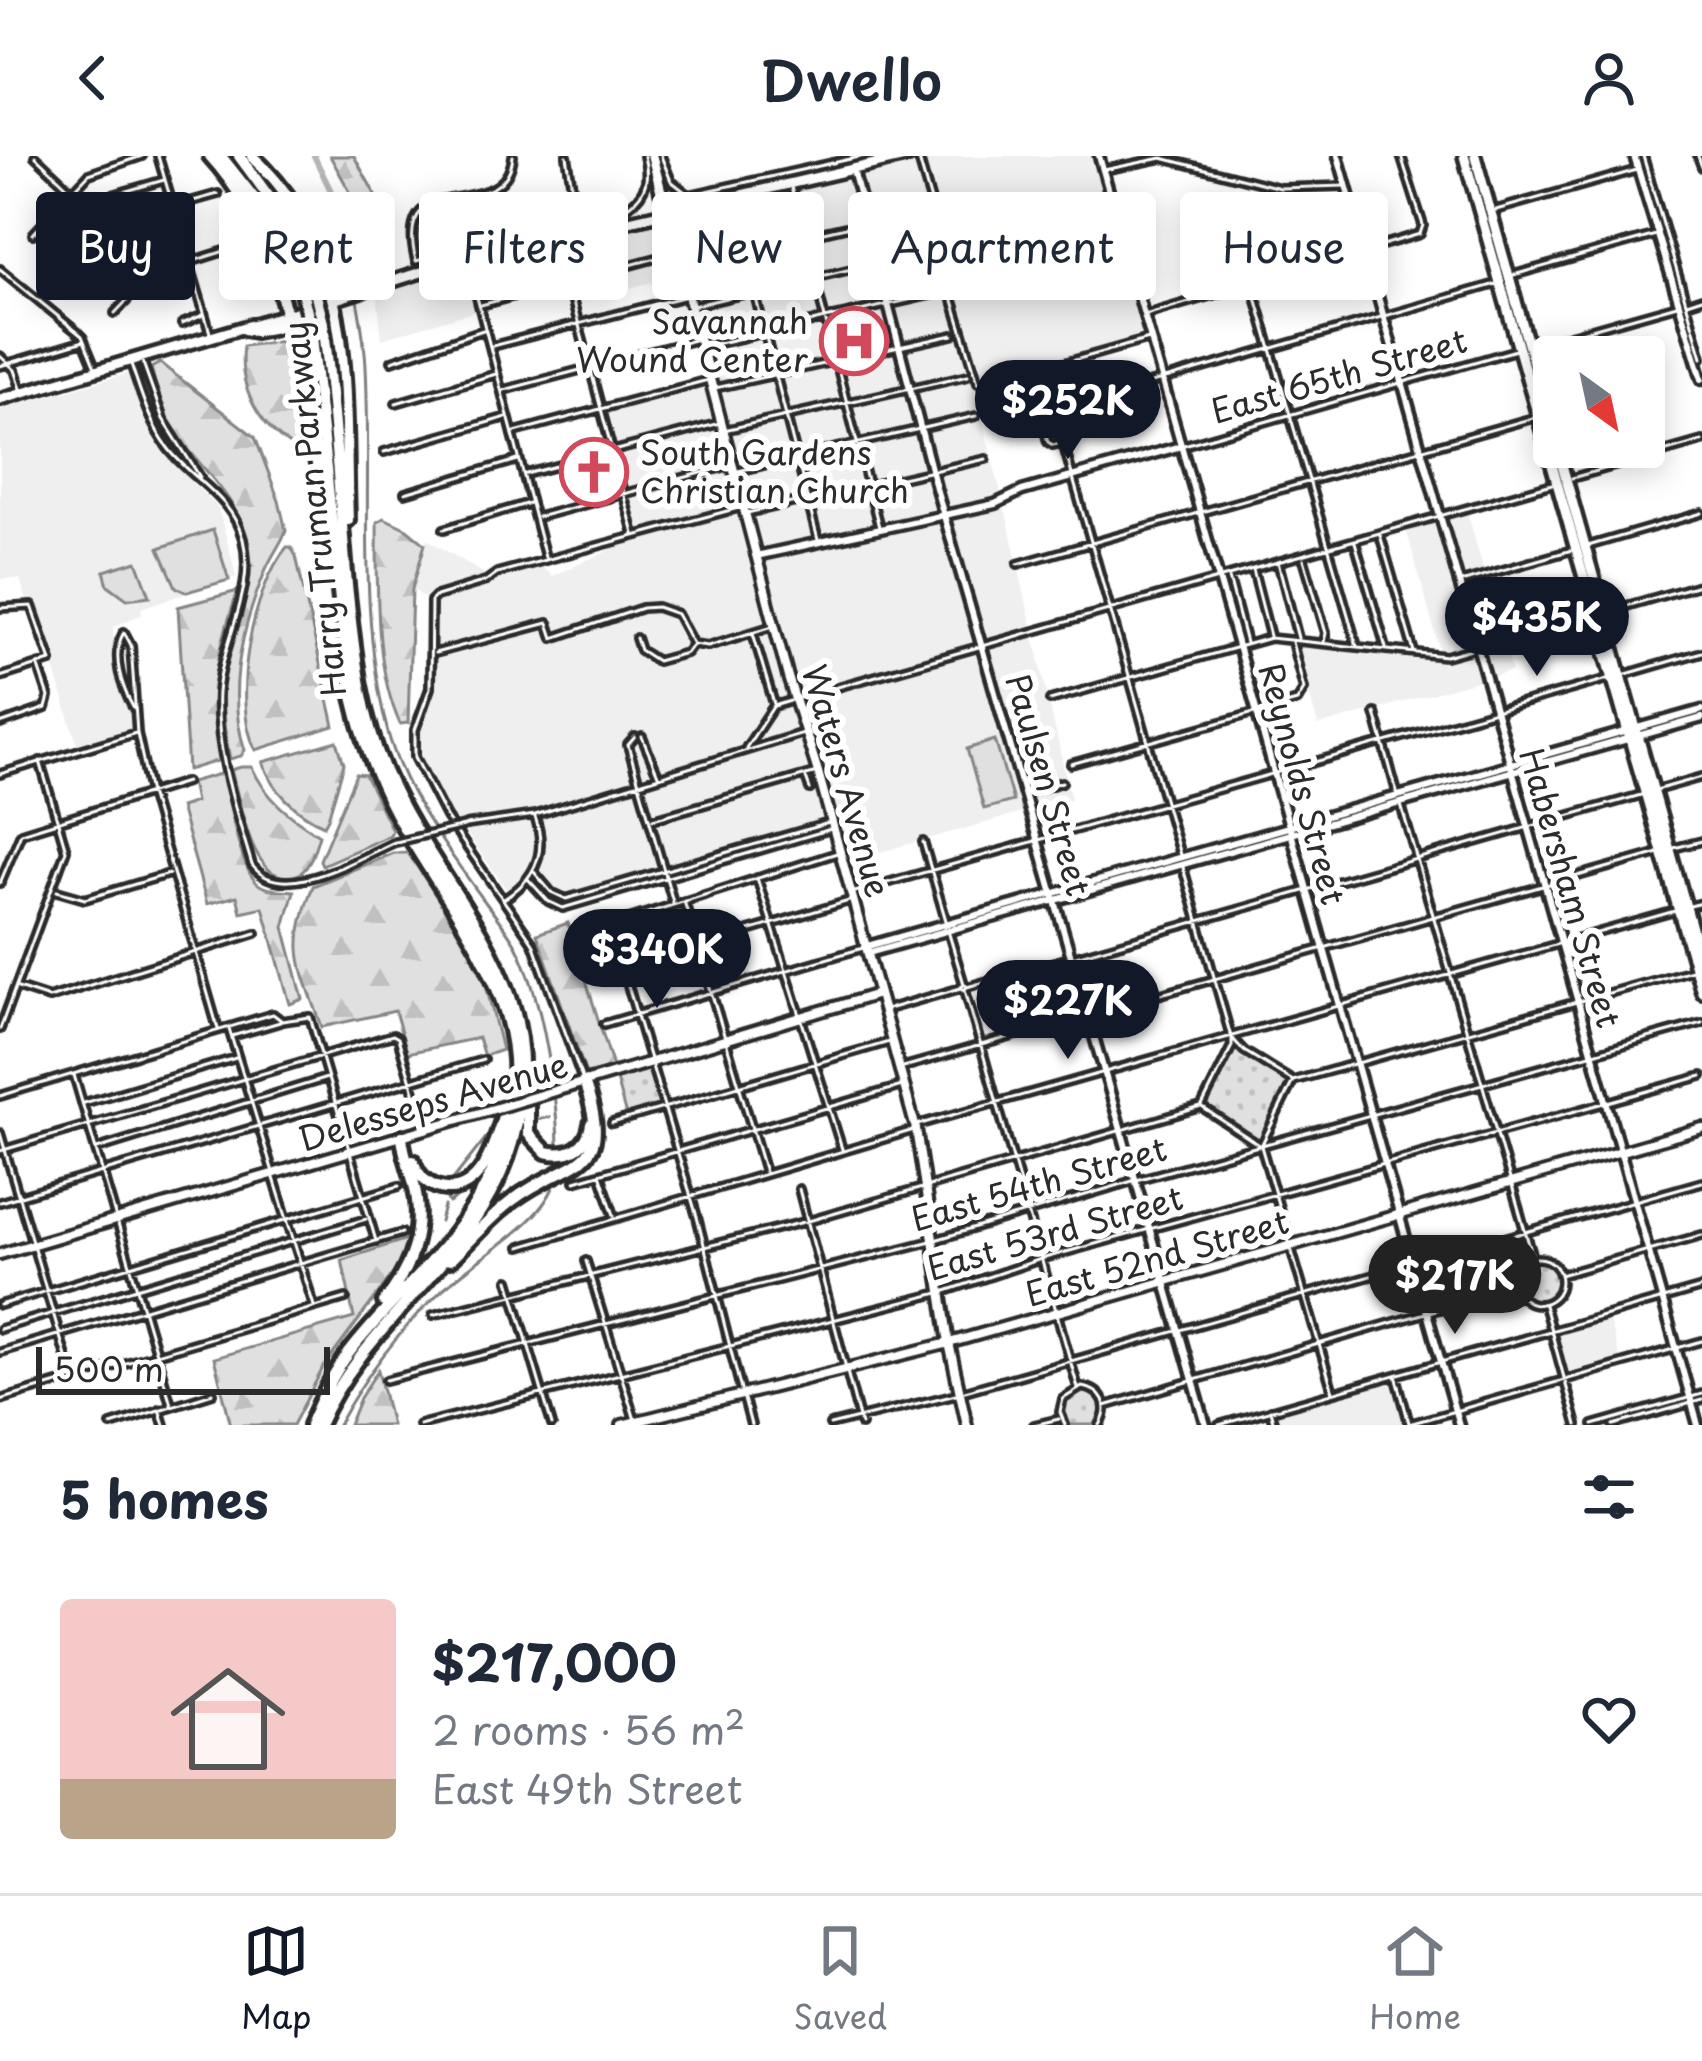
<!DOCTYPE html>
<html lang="en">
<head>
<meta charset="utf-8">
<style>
	:root { --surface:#fff; --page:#f2f2f3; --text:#1f2937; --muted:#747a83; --line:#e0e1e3; --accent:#111827 }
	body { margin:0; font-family:"Playpen Sans",sans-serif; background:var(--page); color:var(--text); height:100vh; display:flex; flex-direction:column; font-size:45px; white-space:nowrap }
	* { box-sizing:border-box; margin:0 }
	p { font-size:39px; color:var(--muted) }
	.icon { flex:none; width:66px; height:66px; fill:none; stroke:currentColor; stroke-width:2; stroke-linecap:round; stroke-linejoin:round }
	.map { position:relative; height:1269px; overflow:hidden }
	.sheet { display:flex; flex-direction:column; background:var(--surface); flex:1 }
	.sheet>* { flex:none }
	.guide { position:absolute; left:36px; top:36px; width:1632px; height:108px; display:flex; gap:24px }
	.needle { width:78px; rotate:147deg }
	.buttons { position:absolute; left:1533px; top:180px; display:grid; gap:24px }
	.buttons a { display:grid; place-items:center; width:132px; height:132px; border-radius:12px; background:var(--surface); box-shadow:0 6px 30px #0003; font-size:60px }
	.scale { position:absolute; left:36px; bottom:30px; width:294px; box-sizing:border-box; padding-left:12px; border:6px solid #2b2b2b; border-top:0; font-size:33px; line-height:42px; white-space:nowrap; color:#2b2b2b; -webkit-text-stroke:9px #fff; paint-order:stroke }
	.price { position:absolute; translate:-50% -102px; padding:0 27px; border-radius:42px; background:var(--accent); color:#fff; font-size:39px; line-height:78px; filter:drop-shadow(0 3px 6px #0008) }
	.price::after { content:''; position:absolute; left:50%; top:72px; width:36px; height:27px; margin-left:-18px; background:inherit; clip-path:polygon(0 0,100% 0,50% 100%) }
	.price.active { background:#222; color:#fff }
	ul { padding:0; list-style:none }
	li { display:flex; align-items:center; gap:36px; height:300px; padding:0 60px }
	li span { display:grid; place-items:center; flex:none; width:336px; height:240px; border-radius:12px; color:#555 }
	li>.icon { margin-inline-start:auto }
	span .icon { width:144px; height:144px; fill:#fffc; stroke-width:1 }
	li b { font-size:51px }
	h2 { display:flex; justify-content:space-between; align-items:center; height:144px; padding:0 60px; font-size:51px }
	.pill { padding:0 42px; border-radius:12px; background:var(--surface); box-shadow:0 6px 30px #0003; font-size:42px; line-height:108px }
	.pill.active { background:var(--accent); color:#fff }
	header { display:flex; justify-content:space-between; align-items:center; height:156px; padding:0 60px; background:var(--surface); font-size:54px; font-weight:600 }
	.menu { display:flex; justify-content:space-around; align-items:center; height:168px; border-top:3px solid var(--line); background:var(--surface); font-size:33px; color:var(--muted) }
	.menu a { display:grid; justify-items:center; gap:6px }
	.menu .active { color:var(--accent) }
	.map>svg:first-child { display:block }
	.built { fill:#efefef }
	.forest { fill:url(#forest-firs); stroke:#868686; stroke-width:3 }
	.park { fill:url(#park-dots); stroke:#868686; stroke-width:3 }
	.pitch { fill:#e0e0e0; stroke:#868686; stroke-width:3 }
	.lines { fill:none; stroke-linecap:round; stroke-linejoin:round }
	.stream { stroke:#7e7e7e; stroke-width:3 }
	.canal { stroke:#b6b6b6; stroke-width:6 }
	.minor-casing { stroke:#2b2b2b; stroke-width:12 }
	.tertiary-casing { stroke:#2b2b2b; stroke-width:15 }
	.secondary-casing { stroke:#2b2b2b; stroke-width:16 }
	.primary-casing { stroke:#2b2b2b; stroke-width:18 }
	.trunk-casing { stroke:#2b2b2b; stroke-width:18 }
	.motorway-casing { stroke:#2b2b2b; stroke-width:20 }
	.minor { stroke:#fff; stroke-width:3 }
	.tertiary { stroke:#fff; stroke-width:6 }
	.secondary { stroke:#fff; stroke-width:8 }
	.primary { stroke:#fff; stroke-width:9 }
	.trunk { stroke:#fff; stroke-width:9 }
	.motorway { stroke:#fff; stroke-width:10 }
	.minor-bridge-casing { stroke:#2b2b2b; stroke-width:12; stroke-linecap:butt }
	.secondary-bridge-casing { stroke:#2b2b2b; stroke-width:16; stroke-linecap:butt }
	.motorway-bridge-casing { stroke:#2b2b2b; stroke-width:20; stroke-linecap:butt }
	.minor-bridge { stroke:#fff; stroke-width:3 }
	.secondary-bridge { stroke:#fff; stroke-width:8 }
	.motorway-bridge { stroke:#fff; stroke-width:10 }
	.labels { text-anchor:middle; stroke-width:12; stroke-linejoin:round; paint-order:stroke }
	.poi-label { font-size:33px; fill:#2b2b2b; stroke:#fff; text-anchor:end }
	.street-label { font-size:33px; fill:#2b2b2b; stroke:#fff }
</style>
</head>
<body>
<header><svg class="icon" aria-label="back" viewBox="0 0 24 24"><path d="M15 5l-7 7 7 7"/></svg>Dwello<svg class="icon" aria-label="person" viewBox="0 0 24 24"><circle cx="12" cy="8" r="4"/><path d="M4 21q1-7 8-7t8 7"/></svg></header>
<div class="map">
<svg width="1702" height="1269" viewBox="0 0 1702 1269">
	<defs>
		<pattern id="forest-firs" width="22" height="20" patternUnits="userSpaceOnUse" patternTransform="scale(3)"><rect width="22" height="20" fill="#e0e0e0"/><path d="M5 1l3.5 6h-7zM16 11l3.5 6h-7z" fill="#c0c0c0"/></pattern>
		<pattern id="park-dots" width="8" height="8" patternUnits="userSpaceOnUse" patternTransform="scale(3)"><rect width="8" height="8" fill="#e0e0e0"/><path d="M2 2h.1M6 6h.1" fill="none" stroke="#c0c0c0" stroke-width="1.8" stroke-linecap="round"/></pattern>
	</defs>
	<rect width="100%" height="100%" fill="#fff"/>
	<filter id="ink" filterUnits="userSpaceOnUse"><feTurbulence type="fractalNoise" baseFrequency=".00833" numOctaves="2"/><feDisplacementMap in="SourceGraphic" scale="24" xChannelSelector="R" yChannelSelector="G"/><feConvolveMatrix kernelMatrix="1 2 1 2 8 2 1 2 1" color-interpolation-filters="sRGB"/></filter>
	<g filter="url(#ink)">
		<path class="built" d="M939,0H1094L1145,178L988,225L979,222L950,125L951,103L924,13L923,6Z
			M917,6L1006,357L1071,643L1033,653L983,486L800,538L734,299L673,58Z
			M661,63L682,137L656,145L651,126L576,147L570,120L474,146L476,155L382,183L377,139L511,99Z
			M130,217L142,252L166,300L218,352L237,421L141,452L142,458L113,471L114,491L121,492L124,529L129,541H133L136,572L78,591L36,452L28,447L20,423H0V253Z
			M708,226L768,468L800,573L539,656L453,667L422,612L415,581L432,533L433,448L412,433L427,383L488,420H498L539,409L552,420L638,381L604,254Z
			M1467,355L1512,515L1318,570L1295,486L1443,505L1406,373Z
			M981,495L1029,655L847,705L802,546Z
			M800,578L826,666L585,738L566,741L553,738L540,723L524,722L507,734L465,675L541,661Z
			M1608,1161L1620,1203L1566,1219L1554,1176Z
			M1394,1222L1407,1269H1275L1271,1256Z"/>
		<path class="forest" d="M330,0H354L376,40L360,54Z
			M282,185L286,190L307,299C265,279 237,238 243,190Z
			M160,207L255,281L279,345L286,375C280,390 269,403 264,418C242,472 226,538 245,594L241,600L230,603C223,571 219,535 226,502C233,465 254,435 249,395C243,341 193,309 168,264C159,249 156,228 151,212Z
			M384,362L407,373L425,388L412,433L408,567L400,568C373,508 378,431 377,366Z
			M287,391H291L296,400L334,570L256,594C230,546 252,432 287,391Z
			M238,435C218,492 206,544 221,604L188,614L178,451Z
			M337,585L344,608L328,662L324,669C297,658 272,634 263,606Z
			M241,611H252C266,643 290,661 319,679C313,697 309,722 286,721C250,719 240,644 231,614Z
			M223,617C229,642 239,711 257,727C266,735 283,734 294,735L284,771L303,843L290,848L263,751L241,756L237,740L207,748L180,651L195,646L191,626Z
			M356,618L365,619L392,674L390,679L322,709L320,704Z
			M393,697H408L480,805L502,894L484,900L478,882L407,897L395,855L322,871C301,809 287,795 313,730Z
			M568,767L613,911L586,918L537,778Z
			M410,1082L401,1107L323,1212L293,1269H231L214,1202L354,1162L342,1104Z
			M378,1214L391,1269H349L360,1242Z"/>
		<path class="park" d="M1057,221L1074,279L1053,287L1036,228Z
			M1234,891L1290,925L1262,985L1206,951Z
			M647,911L660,950L626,960L615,920Z
			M1515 1125a23 23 0 1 1 46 0a23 23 0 1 1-46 0Z
			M1078,1232L1095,1235L1105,1250L1100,1269H1065L1061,1248L1066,1238Z"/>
		<path class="pitch" d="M213,374L229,424L187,436L176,431L159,392Z
			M137,405L150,440L127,443L108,429L104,415Z
			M995,584L1013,645L984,653L967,593Z"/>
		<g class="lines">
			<path class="stream" d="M353,121C358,151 365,181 366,211C372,333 357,453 387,573C403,635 444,689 480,739C492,756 507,773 517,791C544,845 560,953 558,1014
				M535,964L550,961
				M451,1026L493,973
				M447,1043L449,1047L480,1025
				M440,1066L444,1050
				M338,1269C365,1220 398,1176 439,1137C473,1103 544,1069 556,1023"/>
			<path class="canal" d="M314,0L343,60L353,121"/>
			<g class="minor-casing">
				<path id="minor" d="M35,0L71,34
					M158,0L210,177
					M513,0C506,72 391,6 416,105L629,50C648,36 649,21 644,0
					M567,0L577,63
					M661,0L671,25L689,39L864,0
					M918,0L949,108L950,135L978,226L987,229L1149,183
					M1643,0L1702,201
					M1698,0L1702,11
					M1104,14L1162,2L1280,32L1345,30
					M791,31L879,371
					M731,45L818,384
					M1496,54L1637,14
					M33,78L89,18L142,0
					M557,86L634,378
					M52,99L106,41L164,24
					M1244,100L1357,490
					M467,103L545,401
					M680,109L924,53
					M0,113L82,180L96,214
					M72,119L125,64L218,38
					M1510,120L1656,79
					M1687,147L1702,142
					M481,149L675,97
					M692,150L912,99
					M115,157L152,118L228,94
					M1145,159L1420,78L1423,69L1401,0
					M182,168L203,159
					M492,190L687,140
					M706,190L948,135
					M1531,190L1677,149
					M0,200L15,214L22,235
					M392,205L483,174
					M143,207L163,263L200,321
					M131,208C141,237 149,267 168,292C193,325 231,339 243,383C256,434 222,485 218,537C215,593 236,655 252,709C281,750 358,702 395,686
					M0,210L84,185
					M1058,219L1075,279L1073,284L1053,289L1048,286L1032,227Z
					M715,232L953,179
					M504,234L698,183
					M396,247L496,218
					M1068,251L1496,128
					M1013,266L1037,258
					M724,274L968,219
					M515,276L708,224
					M1063,287L1180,699
					M1184,289L1516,194
					M384,296L507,261
					M738,315L976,260
					M526,318L720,267
					M1572,322L1702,285
					M405,337L518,304
					M747,357L986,303
					M538,361L731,309
					M444,373L529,347
					M1380,379L1414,496
					M1355,386L1386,492
					M1588,390L1702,357
					M1304,403L1326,477L1324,486
					M1278,406L1298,482
					M1018,408L1554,256
					M1253,414L1270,480
					M1229,422L1246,487
					M1461,426L1572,394
					M0,452L32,450L51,505L0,521
					M1606,456L1702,428
					M124,476L131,489L137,577L150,637L218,873
					M753,477L774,548
					M123,478C111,500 122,532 134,553
					M636,482L640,494L657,505L686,497L693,488L708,490L773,470
					M435,497L548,467L553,482L642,452L657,451L677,458L693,488
					M1623,519L1702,496
					M799,542L1552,328
					M1050,544L1270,482L1446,500L1591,460
					M774,550L790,545
					M1375,557L1398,640
					M0,568L46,552L49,541L39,511
					M635,581L628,589L673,746
					M642,581L658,619
					M746,592L773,551
					M1071,608L1297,545L1304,533L1292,486
					M0,618L136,577
					M806,622L810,633
					M1656,634L1702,621
					M1025,637L1062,626
					M1401,649L1533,1102
					M653,663L817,616
					M466,669L535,659L803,577
					M923,686L947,768
					M1674,692L1702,685
					M1182,708L1231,881L1244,895L1293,925
					M534,716L551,736L566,743L829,667
					M757,722L842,993
					M528,723L548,745L563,752L831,673
					M0,727L21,677L186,626
					M57,735L85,743L169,718
					M855,736L1608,523
					M504,743C535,723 548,697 535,661
					M684,745L765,1016
					M1690,750L1702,747
					M579,778L610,769
					M949,778L964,828
					M594,821L849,745
					M965,828L967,831L964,834L961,831Z
					M967,831L1641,639
					M18,832L49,842L256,777
					M965,834L1078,1232
					M888,853L961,832
					M604,868L863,792
					M0,873L66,694L40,605
					M229,873L272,1013
					M232,880L280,866
					M900,912L1659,697
					M74,919L115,1059
					M583,925L533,787L446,661L415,601V574L430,532L431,445L436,440L486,425L497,417L742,351
					M1293,925L1695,813
					M0,940L273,858L282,865L310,861L376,1085
					M84,947L236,902
					M1202,950L1232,890V882
					M1203,952L1261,990L1333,1236
					M612,967L889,886
					M917,969L1675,755
					M0,977L72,1221
					M1262,988L1292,927
					M97,993L327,922
					M0,995L393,879L398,882L417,946
					M600,1018L614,1059
					M274,1022L314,1150
					M575,1025L902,930
					M799,1033L861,1269
					M0,1046L483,904
					M118,1068L171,1248
					M520,1091L914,974
					M1515 1125a23 23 0 1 1 46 0a23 23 0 1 1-46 0Z
					M586,1105L635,1264
					M1560,1119L1702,1079
					M509,1124L552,1269
					M0,1149L399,1030
					M1544,1149L1577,1269
					M433,1159L812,1064L1201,951
					M0,1173L366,1063
					M0,1196L402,1077
					M1396,1219L1409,1267
					M386,1224L935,1084L1136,1024L1702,867
					M741,1234L697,1061L610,769L837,697
					M965,1235L1702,1026
					M744,1243L751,1269
					M0,1244L346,1142
					M1105,1250L1515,1131
					M159,1253L164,1269
					M1270,1254L1274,1269
					M1409,1268L1702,1185
					M111,1269L213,1237
					M419,1269L943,1136L1041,1103L1702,920
					M830,1269L956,1238
					M1034,1269L1059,1263
					M1065,1269L1060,1256L1063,1243L1082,1231C1103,1234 1111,1251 1100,1269
					M1219,1269L1702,1132
					M1593,1269L1702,1238
					M1614,1269L1702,1244"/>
			</g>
			<g class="tertiary-casing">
				<path id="tertiary" d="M1099,0L1459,1269
					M1338,0L1698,1269
					M1634,0L1702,223
					M853,14L936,332L1206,1269
					M756,400L995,348L1022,335L1181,290
					M864,791L1702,554
					M868,797L1702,562"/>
			</g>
			<g class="secondary-casing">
				<path id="secondary" d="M666,55L788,521L818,616L916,973L949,1187L967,1269
					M568,931L878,838
					M0,1098L490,954
					M622,1269L949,1187L1702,972"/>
			</g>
			<g class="primary-casing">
				<path id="primary" d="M652,0L666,55
					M1464,0L1702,836
					M1475,0L1554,280
					M0,243L289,158
					M1557,291L1702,808"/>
			</g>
			<g class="trunk-casing">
				<path id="trunk" d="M289,158L453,106L909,0"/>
			</g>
			<g class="motorway-casing">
				<path id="motorway" d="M210,0C269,64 285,145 301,229C310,271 319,314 325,357
					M221,0L273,66L301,132
					M239,0L283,60L313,128
					M252,0C359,99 343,231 348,364
					M244,173L255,175L282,170L291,177
					M528,935V977L546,996C568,1001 588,992 591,968
					M413,1005C418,1018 425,1028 440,1032C481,1041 495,987 504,957
					M450,1104C471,1084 490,1061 513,1044C570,1000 617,1019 584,926
					M384,1146C412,1111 425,1073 414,1028C410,1012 403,997 402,980
					M310,1269C321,1244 332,1219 349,1197C395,1137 460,1088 491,1018C559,866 465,781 396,658C371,612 356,563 347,511L311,171
					M319,1269C365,1163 480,1100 512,987C558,825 442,746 385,615C359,555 354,492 347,429C339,342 335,254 323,167"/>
			</g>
			<use href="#minor" class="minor"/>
			<use href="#tertiary" class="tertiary"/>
			<use href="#secondary" class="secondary"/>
			<use href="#primary" class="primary"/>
			<use href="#trunk" class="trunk"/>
			<use href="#motorway" class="motorway"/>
			<g class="minor-bridge-casing">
				<path id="minor-bridge" d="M396,686L464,670"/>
			</g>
			<g class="secondary-bridge-casing">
				<path id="secondary-bridge" d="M490,954L568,931"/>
			</g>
			<g class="motorway-bridge-casing">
				<path id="motorway-bridge" d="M313,128L323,167
					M301,132L311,171"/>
			</g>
			<use href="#minor-bridge" class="minor-bridge"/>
			<use href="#secondary-bridge" class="secondary-bridge"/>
			<use href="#motorway-bridge" class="motorway-bridge"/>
		</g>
	</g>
	<defs>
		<g id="hospital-ring" transform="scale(3.45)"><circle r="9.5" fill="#fff" stroke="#d1495b" stroke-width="1.5"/><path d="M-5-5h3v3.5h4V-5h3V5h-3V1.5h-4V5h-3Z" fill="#d1495b"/></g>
		<g id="church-ring" transform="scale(3.45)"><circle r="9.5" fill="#fff" stroke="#d1495b" stroke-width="1.5"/><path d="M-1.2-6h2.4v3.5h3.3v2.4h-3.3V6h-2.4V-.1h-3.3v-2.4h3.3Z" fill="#d1495b"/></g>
	</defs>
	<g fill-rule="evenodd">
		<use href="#hospital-ring" x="854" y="185"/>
		<use href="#church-ring" x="594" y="316"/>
	</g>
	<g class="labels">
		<g class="poi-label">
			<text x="808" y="178">Savannah<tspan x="808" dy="38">Wound Center</tspan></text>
			<text x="640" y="309" text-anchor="start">South Gardens<tspan x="640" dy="38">Christian Church</tspan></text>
		</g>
		<g class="street-label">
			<text transform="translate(1339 220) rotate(-16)" y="12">East 65th Street</text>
			<text transform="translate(315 353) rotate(-96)" y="12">Harry Truman Parkway</text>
			<text transform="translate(846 625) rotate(74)" y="12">Waters Avenue</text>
			<text transform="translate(1302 628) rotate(75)" y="12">Reynolds Street</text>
			<text transform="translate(1048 629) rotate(74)" y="12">Paulsen Street</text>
			<text transform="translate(1570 732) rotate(74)" y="12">Habersham Street</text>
			<text transform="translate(433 946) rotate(-16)" y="12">Delesseps Avenue</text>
			<text transform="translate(1039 1028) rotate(-16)" y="12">East 54th Street</text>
			<text transform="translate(1055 1077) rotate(-16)" y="12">East 53rd Street</text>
			<text transform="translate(1157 1102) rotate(-16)" y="12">East 52nd Street</text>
		</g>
	</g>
</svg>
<div class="buttons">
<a><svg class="needle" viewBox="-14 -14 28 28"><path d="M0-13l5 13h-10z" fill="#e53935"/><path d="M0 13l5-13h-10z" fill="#747a83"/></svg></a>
</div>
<div class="scale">500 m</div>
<b class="price" style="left:1068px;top:306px">$252K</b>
<b class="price" style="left:1537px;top:523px">$435K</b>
<b class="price" style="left:657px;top:855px">$340K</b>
<b class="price" style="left:1068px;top:906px">$227K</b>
<b class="price active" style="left:1455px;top:1181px">$217K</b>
<div class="guide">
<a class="pill active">Buy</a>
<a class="pill">Rent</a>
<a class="pill">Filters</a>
<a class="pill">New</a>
<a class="pill">Apartment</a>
<a class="pill">House</a>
</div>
</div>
<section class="sheet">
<h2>5 homes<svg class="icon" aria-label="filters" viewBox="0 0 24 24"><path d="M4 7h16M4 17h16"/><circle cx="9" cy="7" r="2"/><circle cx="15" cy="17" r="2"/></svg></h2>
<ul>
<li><span style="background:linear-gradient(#f6c9c9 75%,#b9a48a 0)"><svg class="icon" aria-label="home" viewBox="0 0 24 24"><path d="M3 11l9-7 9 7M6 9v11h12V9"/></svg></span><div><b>$217,000</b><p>2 rooms · 56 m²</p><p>East 49th Street</p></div><svg class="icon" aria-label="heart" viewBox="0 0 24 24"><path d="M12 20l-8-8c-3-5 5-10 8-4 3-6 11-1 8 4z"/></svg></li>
</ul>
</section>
<nav class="menu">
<a class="active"><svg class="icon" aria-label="map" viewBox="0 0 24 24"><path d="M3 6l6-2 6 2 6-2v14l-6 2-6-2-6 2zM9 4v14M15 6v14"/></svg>Map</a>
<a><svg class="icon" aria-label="saved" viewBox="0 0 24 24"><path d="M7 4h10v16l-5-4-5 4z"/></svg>Saved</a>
<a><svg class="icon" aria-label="home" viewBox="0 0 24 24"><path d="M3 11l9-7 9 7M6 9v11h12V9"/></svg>Home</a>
</nav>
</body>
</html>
